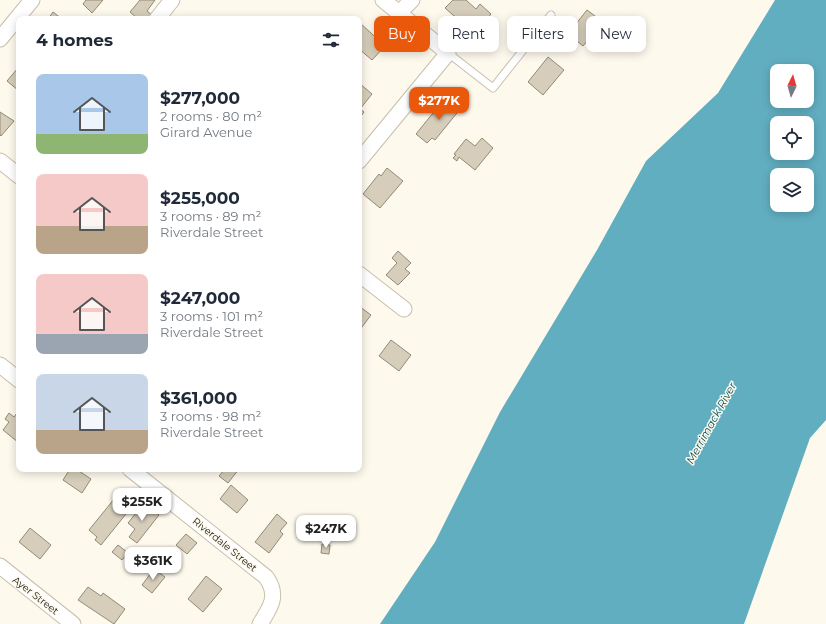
<!DOCTYPE html>
<html lang="en">
<head>
<meta charset="utf-8">
<style>
	:root { --surface:#fff; --page:#f2f2f3; --text:#1f2937; --muted:#747a83; --accent:#ea580c }
	body { margin:0; font-family:Montserrat,sans-serif; background:var(--page); color:var(--text); height:100vh; display:flex; flex-direction:column; font-size:15px; white-space:nowrap }
	* { box-sizing:border-box; margin:0 }
	p { font-size:13px; color:var(--muted) }
	.icon { flex:none; width:22px; height:22px; fill:none; stroke:currentColor; stroke-width:2; stroke-linecap:round; stroke-linejoin:round }
	.map { position:relative; flex:1; overflow:hidden }
	.panel { position:absolute; left:16px; top:16px; width:346px; height:456px; display:flex; flex-direction:column; background:var(--surface); border-radius:8px; box-shadow:0 2px 10px #0003 }
	.panel>* { flex:none }
	.banner { position:absolute; left:374px; top:16px; width:380px; height:36px; display:flex; gap:8px }
	.needle { width:26px; rotate:5deg }
	.tools { position:absolute; left:770px; top:64px; display:grid; gap:8px }
	.tools a { display:grid; place-items:center; width:44px; height:44px; border-radius:8px; background:var(--surface); box-shadow:0 2px 10px #0003; font-size:20px }
	.price { position:absolute; translate:-50% -34px; padding:0 9px; border-radius:8px; background:#fff; color:#222; font-size:13px; line-height:26px; filter:drop-shadow(0 1px 2px #0008) }
	.price::after { content:''; position:absolute; left:50%; top:24px; width:12px; height:9px; margin-left:-6px; background:inherit; clip-path:polygon(0 0,100% 0,50% 100%) }
	.price.current { background:var(--accent); color:#fff }
	ul { padding:0; list-style:none }
	li { display:flex; align-items:center; gap:12px; height:100px; padding:0 20px }
	li span { display:grid; place-items:center; flex:none; width:112px; height:80px; border-radius:8px; color:#555 }
	li>.icon { margin-inline-start:auto }
	span .icon { width:48px; height:48px; fill:#fffc; stroke-width:1 }
	li b { font-size:17px }
	h2 { display:flex; justify-content:space-between; align-items:center; height:48px; padding:0 20px; font-size:17px }
	.chip { padding:0 14px; border-radius:8px; background:var(--surface); box-shadow:0 2px 10px #0003; font-size:14px; line-height:36px }
	.chip.current { background:var(--accent); color:#fff }
	.map>svg:first-child { display:block }
	.water { fill:#61aec0; fill-rule:evenodd }
	.building { fill:#d6cdba; stroke:#928a77 }
	.lines { fill:none; stroke-linecap:round; stroke-linejoin:round }
	.service-casing { stroke:#c8bfac; stroke-width:9 }
	.minor-casing { stroke:#c8bfac; stroke-width:17 }
	.service { stroke:#fff; stroke-width:7 }
	.minor { stroke:#fff; stroke-width:15 }
	.labels { text-anchor:middle; stroke-width:3; stroke-linejoin:round; paint-order:stroke }
	.street-label { font-size:10px; fill:#24211a; stroke:#fef9ed }
	.water-label { font-size:11px; font-style:italic; fill:#054d5a; stroke:#fef9ed }
</style>
</head>
<body>
<div class="map">
<svg width="826" height="624" viewBox="0 0 826 624">
	<rect width="100%" height="100%" fill="#fef9ed"/>
	<path class="water" d="M775,0H826V420L810,438L744,624H380L435,542L500,412L597,250L646,161L718,93ZM777,71H807V101H777ZM777,123H807V153H777ZM777,175H807V205H777Z"/>
	<path class="building" d="M86,0H103L92,13L83,4Z
		M140,0H155L147,11L153,16L151,19H138L130,12Z
		M453,0H466L476,9L480,4L491,14L487,19L496,27L484,42L445,8Z
		M587,10L603,22L583,46L568,34Z
		M53,12L62,19H48Z
		M359,22L385,46L372,60L359,49Z
		M548,57L564,70L543,95L528,82Z
		M19,63V91L7,81L18,68L16,67Z
		M359,83L372,94L360,109L364,112L359,119Z
		M446,97L461,108L435,140L432,138L427,143L416,134Z
		M0,112L14,121L1,136L0,135Z
		M482,138L493,148L475,170L459,157L457,161L453,158L456,155L454,154L466,139L475,146Z
		M387,168L403,181L380,208L363,194L379,174L381,176Z
		M398,251L411,263L405,269L410,273L398,285L386,275L397,263L392,258Z
		M359,306L371,315L359,331Z
		M391,340L411,355L399,371L379,356Z
		M9,413L14,417L17,413L19,415V443L3,430L9,422L5,419Z
		M70,469H76L91,479L82,493L63,480Z
		M225,469H239L228,483L219,476Z
		M231,485L248,500L237,513L220,499Z
		M119,493L134,504L101,545L95,540L97,537L89,530Z
		M144,503L159,515L137,543L129,537L135,529L128,523Z
		M277,514L287,523L280,531L283,534L269,553L255,542Z
		M30,528L51,545L40,559L19,542Z
		M186,534L197,543L187,554L176,545Z
		M322,544L330,545L329,554L321,553Z
		M118,545L128,553L122,560L112,552Z
		M154,569L165,577L152,593L142,585Z
		M206,576L222,589L203,612L188,599Z
		M88,587L101,596L103,593L125,609L114,624L78,600Z"/>
	<g class="lines">
		<g class="service-casing">
			<path id="service" d="M448,53L493,88L551,15"/>
		</g>
		<g class="minor-casing">
			<path id="minor" d="M399,13L412,0
				M157,19L172,0
				M0,39L32,0
				M0,161L19,176
				M359,161L448,53L383,0
				M359,274L404,309
				M0,365L19,380
				M130,469L266,577C279,595 271,607 260,624
				M0,566L73,624"/>
		</g>
		<use href="#service" class="service"/>
		<use href="#minor" class="minor"/>
	</g>
	<g class="labels">
		<g class="street-label">
			<text transform="translate(225 544) rotate(39)" y="4">Riverdale Street</text>
			<text transform="translate(36 595) rotate(38)" y="4">Ayer Street</text>
		</g>
		<g class="water-label">
			<text transform="translate(711 423) rotate(-61)" y="4">Merrimack River</text>
		</g>
	</g>
</svg>
<div class="tools">
<a><svg class="needle" viewBox="-14 -14 28 28"><path d="M0-13l5 13h-10z" fill="#e53935"/><path d="M0 13l5-13h-10z" fill="#747a83"/></svg></a>
<a><svg class="icon" aria-label="locate" viewBox="0 0 24 24"><circle cx="12" cy="12" r="6"/><path d="M12 2v4M12 18v4M2 12h4M18 12h4"/></svg></a>
<a><svg class="icon" aria-label="layers" viewBox="0 0 24 24"><path d="M12 4l9 5-9 5-9-5zM3 14l9 5 9-5"/></svg></a>
</div>
<b class="price current" style="left:439px;top:121px">$277K</b>
<b class="price" style="left:142px;top:522px">$255K</b>
<b class="price" style="left:326px;top:549px">$247K</b>
<b class="price" style="left:153px;top:581px">$361K</b>
<div class="banner">
<a class="chip current">Buy</a>
<a class="chip">Rent</a>
<a class="chip">Filters</a>
<a class="chip">New</a>
</div>
<section class="panel">
<h2>4 homes<svg class="icon" aria-label="filters" viewBox="0 0 24 24"><path d="M4 7h16M4 17h16"/><circle cx="9" cy="7" r="2"/><circle cx="15" cy="17" r="2"/></svg></h2>
<ul>
<li><span style="background:linear-gradient(#a9c7e8 75%,#8fb573 0)"><svg class="icon" aria-label="home" viewBox="0 0 24 24"><path d="M3 11l9-7 9 7M6 9v11h12V9"/></svg></span><div><b>$277,000</b><p>2 rooms · 80 m²</p><p>Girard Avenue</p></div></li>
<li><span style="background:linear-gradient(#f6c9c9 65%,#b9a48a 0)"><svg class="icon" aria-label="home" viewBox="0 0 24 24"><path d="M3 11l9-7 9 7M6 9v11h12V9"/></svg></span><div><b>$255,000</b><p>3 rooms · 89 m²</p><p>Riverdale Street</p></div></li>
<li><span style="background:linear-gradient(#f6c9c9 75%,#9aa5b1 0)"><svg class="icon" aria-label="home" viewBox="0 0 24 24"><path d="M3 11l9-7 9 7M6 9v11h12V9"/></svg></span><div><b>$247,000</b><p>3 rooms · 101 m²</p><p>Riverdale Street</p></div></li>
<li><span style="background:linear-gradient(#c9d6e8 70%,#b9a48a 0)"><svg class="icon" aria-label="home" viewBox="0 0 24 24"><path d="M3 11l9-7 9 7M6 9v11h12V9"/></svg></span><div><b>$361,000</b><p>3 rooms · 98 m²</p><p>Riverdale Street</p></div></li>
</ul>
</section>
</div>
</body>
</html>
